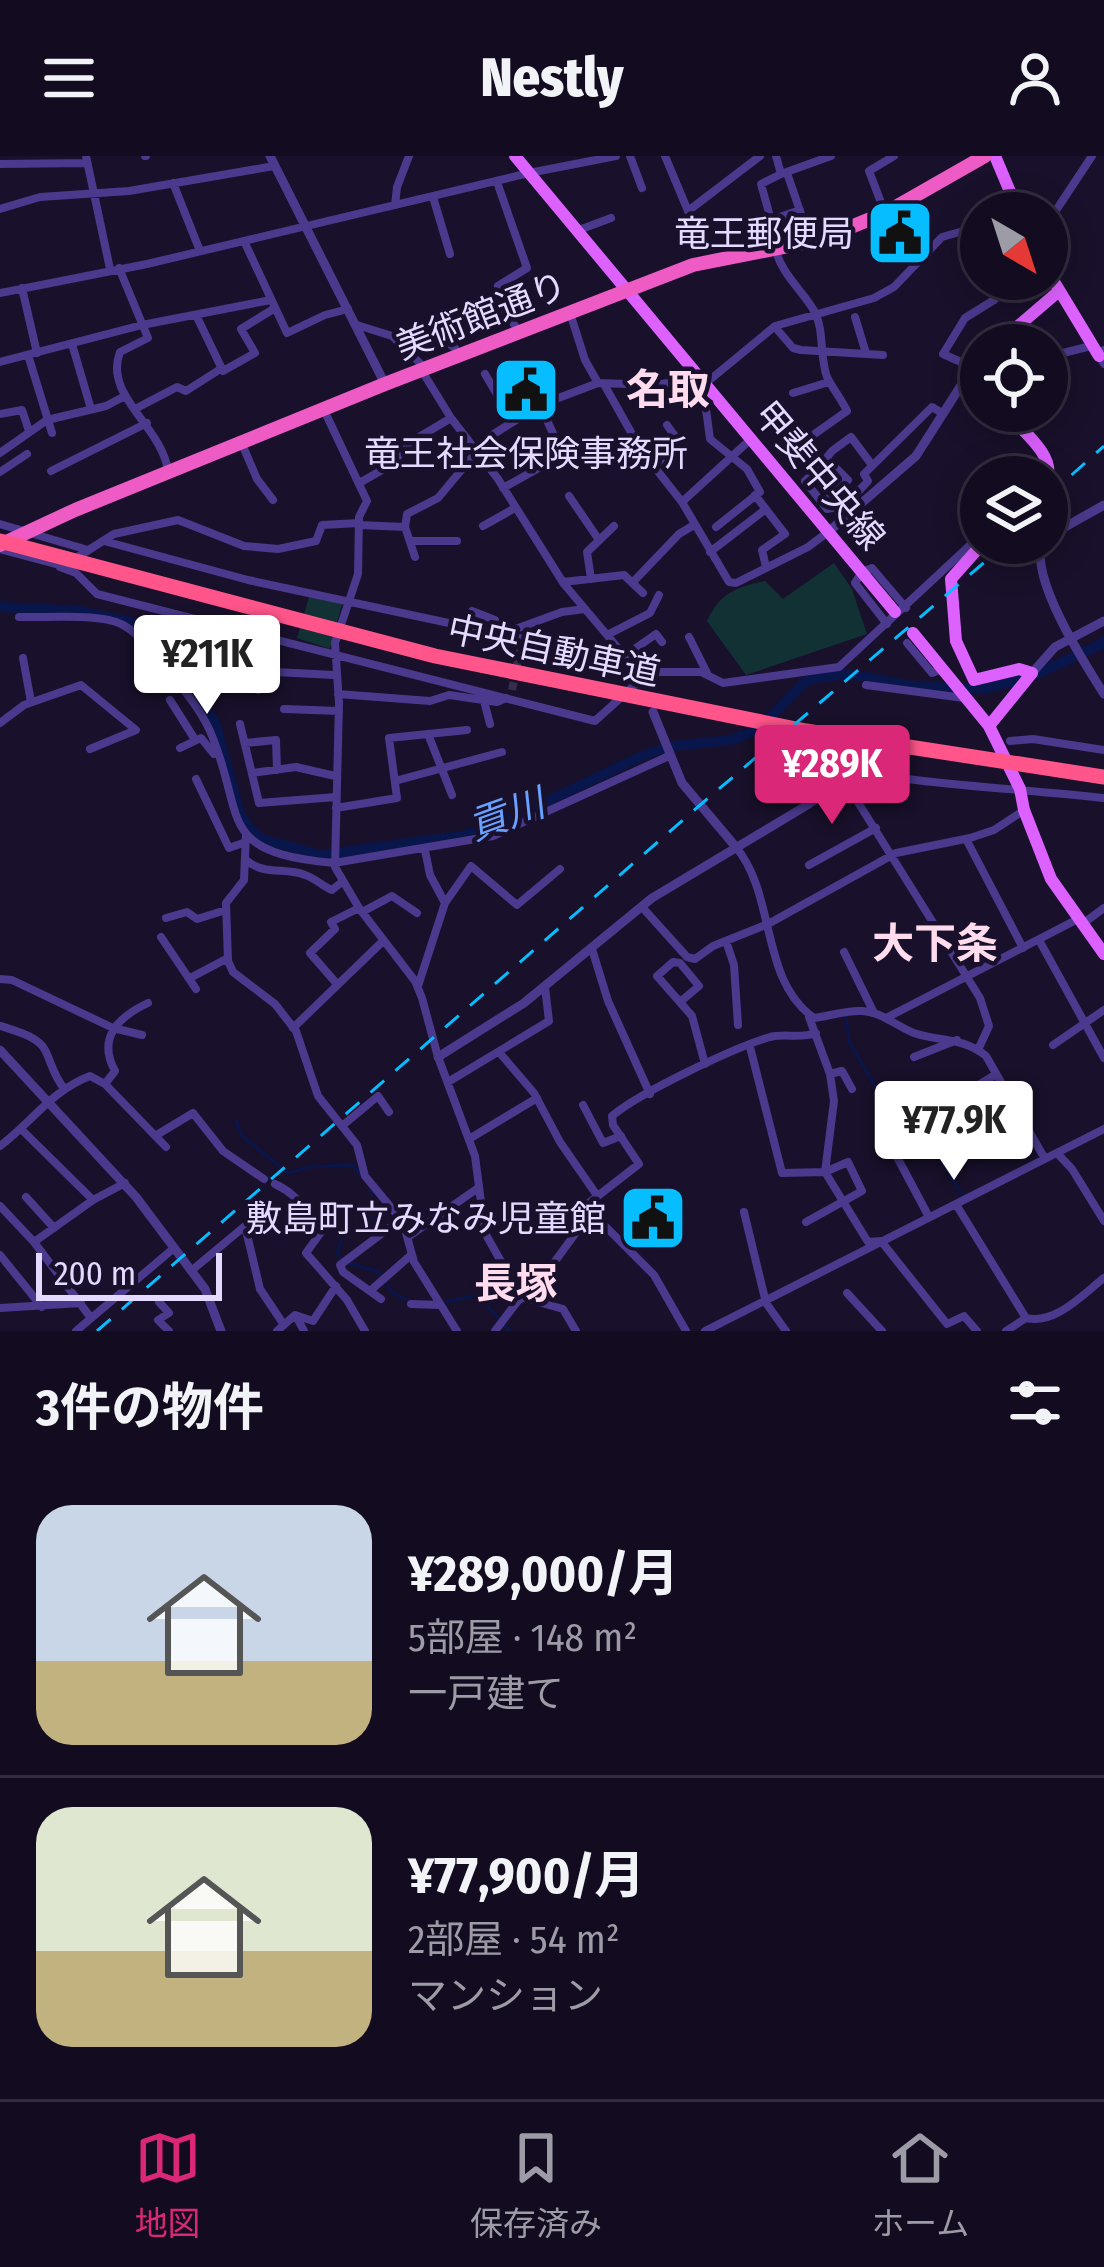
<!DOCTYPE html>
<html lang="ja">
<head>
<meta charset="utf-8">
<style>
	:root { --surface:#130c20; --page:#1c1529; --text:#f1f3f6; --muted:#9d9ba5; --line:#322c3e; --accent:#db2777 }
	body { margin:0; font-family:"Fira Sans Condensed","Noto Sans JP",sans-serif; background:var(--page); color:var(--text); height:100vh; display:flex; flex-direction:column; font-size:45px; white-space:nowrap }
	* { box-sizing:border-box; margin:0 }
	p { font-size:39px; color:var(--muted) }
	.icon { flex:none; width:66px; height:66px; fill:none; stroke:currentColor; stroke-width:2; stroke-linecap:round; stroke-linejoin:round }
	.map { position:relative; height:1175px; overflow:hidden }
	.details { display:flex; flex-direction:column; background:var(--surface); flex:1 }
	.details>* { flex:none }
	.needle { width:78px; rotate:141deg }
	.tools { position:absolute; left:960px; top:36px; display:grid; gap:24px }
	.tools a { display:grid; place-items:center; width:108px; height:108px; border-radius:50%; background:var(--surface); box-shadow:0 6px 30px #0003,0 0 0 3px var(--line); font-size:60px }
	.scale { position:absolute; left:36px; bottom:30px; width:186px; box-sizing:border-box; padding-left:12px; border:6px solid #e4daff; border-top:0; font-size:33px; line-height:42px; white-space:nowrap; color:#e4daff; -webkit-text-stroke:9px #19102b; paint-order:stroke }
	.price { position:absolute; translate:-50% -102px; padding:0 27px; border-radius:12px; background:#fff; color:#222; font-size:39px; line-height:78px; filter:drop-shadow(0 3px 6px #0008) }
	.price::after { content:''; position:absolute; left:50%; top:72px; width:36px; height:27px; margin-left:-18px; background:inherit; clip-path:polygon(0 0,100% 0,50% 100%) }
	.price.current { background:var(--accent); color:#fff }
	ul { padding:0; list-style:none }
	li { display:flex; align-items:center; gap:36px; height:300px; padding:0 36px }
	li+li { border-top:3px solid var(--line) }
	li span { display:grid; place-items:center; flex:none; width:336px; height:240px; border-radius:36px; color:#555 }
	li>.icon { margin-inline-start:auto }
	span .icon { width:144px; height:144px; fill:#fffc; stroke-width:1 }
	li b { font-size:51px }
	h2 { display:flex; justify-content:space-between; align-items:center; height:144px; padding:0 36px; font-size:51px }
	header { display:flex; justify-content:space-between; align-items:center; height:156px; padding:0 36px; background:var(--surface); font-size:54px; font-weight:800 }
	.tab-bar { display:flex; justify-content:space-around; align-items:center; height:168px; border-top:3px solid var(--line); background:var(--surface); font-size:33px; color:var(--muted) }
	.tab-bar a { display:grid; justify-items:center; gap:6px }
	.tab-bar .current { color:var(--accent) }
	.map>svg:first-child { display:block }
	.green { fill:#123135 }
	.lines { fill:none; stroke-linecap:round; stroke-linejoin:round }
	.stream { stroke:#09164b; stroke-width:3 }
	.river { stroke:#09164b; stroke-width:10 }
	.minor-tunnel { stroke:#372e4b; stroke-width:8; stroke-dasharray:8 4; stroke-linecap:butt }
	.minor { stroke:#4a398c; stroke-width:8 }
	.tertiary { stroke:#4a398c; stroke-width:9 }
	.primary { stroke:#dd61ff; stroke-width:12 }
	.trunk { stroke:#ee5bc5; stroke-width:14 }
	.motorway { stroke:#ff558b; stroke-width:15 }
	.rail { stroke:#06beff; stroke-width:3; stroke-dasharray:18 15; stroke-linecap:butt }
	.labels { text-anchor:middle; stroke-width:9; stroke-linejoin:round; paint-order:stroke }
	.poi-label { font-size:36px; fill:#e4daff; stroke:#19102b; text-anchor:end }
	.street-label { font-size:36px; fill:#e4daff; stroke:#19102b }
	.water-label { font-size:39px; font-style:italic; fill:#68a1ff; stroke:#19102b }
	.quarter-label { font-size:42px; font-weight:bold; fill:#ffdced; stroke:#19102b }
</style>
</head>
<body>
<header><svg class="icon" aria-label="menu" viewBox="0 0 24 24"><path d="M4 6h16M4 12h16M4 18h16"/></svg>Nestly<svg class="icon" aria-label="person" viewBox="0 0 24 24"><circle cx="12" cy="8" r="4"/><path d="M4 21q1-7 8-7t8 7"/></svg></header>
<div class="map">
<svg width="1104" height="1175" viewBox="0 0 1104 1175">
	<rect width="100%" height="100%" fill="#19102b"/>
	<path class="green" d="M834,407L852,433L867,478L746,519L707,465C720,437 736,431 765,425L783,443Z
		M309,441L342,448L330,493L297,482Z"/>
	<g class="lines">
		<path class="stream" d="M1080,497L1104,481
			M846,859L849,885L897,969L918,964L963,1041
			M236,964L241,979L288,1017L310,1011L353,1009L362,1021
			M340,1103L337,1096L344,1078L363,1073L372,1063V1033
			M349,1107L379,1116L391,1135L408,1145
			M441,1147L478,1139L510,1175"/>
		<path class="river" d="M0,451L80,455L131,466L184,523L215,566L240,658L249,672L262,683L320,699L461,680L493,671L644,599L673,590L731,584L758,574L806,525L821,521L850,518L912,530L984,533L1030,521L1104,487"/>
		<path class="minor-tunnel" d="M512,534L520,494"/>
		<path class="minor" d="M86,0L110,113
			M145,0H146
			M630,0L642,32
			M665,0L688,55L760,0
			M776,0L781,18L831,0
			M0,8L87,7
			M787,17L811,87
			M781,18L761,28L771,64L800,54
			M497,26L527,112L498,130
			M173,27L200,95
			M433,41L450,98
			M395,49L397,31L409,0
			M0,53L40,41L129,35L274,10
			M885,57L869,15L894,0
			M1047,68L1092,0
			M579,74L611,62
			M244,85L287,177L325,159L348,153
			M776,95C782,118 801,133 813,153C825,172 819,199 827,221C832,232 841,242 847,255L806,284L809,305L816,315L805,325L827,353L846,349L868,325L864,318L932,251L942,257
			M119,112L148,182L120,196C103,240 162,270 168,315
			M22,132L37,197
			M0,137L147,108L529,17L616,0
			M570,157L585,204L598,227
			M196,159L223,215L255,197L241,173L275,152
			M855,161L866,197
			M357,169L392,180L426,213
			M775,171L793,192L801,194L883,199
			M72,188L91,253
			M1104,194L1099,200L1104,208
			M28,199L52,277
			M458,201L455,192L438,180L498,145L518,174
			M0,206L142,169L271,144
			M1047,206L1063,197L1091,190
			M972,211L943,198L965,162L994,144L1013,123
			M422,215L451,262L498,323L564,428L618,492L639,528
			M485,218L512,264
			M706,227L775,170L874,142L894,131L942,81L981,70
			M605,230L641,294L682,346L729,426L736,427L808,391L828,376
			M711,235L705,246L710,283L747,313L760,336L716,371
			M793,237L829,226
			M540,249L556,284
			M135,253L177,231L186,235L222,212
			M324,254L367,345L359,361L358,418L335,487L339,547L335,711L359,752L415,825L422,842L438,901L475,1000L485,1077L521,1141L563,1153L576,1175
			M0,258L22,254L29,275
			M242,288L257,323L273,344
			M0,297L47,264L106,250L125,240
			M652,311L673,295L669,289L677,283L667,269
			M51,315L147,267
			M816,315L832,295L851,281L872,309
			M0,316L27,298
			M361,326L391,309L409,287L451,262
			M503,332L546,308
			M755,339L785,378L762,394L766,411
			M569,340L599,384
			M682,346L751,283
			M824,347L848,324L826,302
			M0,368L88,394
			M359,369L405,371
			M483,370L515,352
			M104,385L248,424L626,505
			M410,385H457
			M0,393L63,410
			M710,396L766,353
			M415,401L405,371L407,358L438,342L489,281L540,249L598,227L655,229L698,222
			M76,402L114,378L178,364L244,390L278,393L316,385L322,369L359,367
			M60,411L76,417L97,438L595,565L638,526
			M591,423L587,396L614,370
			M634,425L679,378L694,369
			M563,426L624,419L643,437
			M472,455L495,464L492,477
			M19,461C45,462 99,457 121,468C137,475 150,495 161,507C179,528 199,550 210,575C247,661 213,696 334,707L493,680L669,600
			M887,468L855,427L862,416L872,412L906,452
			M607,479L650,457L659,439
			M507,481L510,475L562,456L585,453
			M689,481L708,519
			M907,487L932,517L942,513
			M623,501L656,478L662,486
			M23,502L31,546
			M635,521L643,516H701L723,527L839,511L981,379
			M866,529L964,542
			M258,534L255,515L334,519
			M338,538L430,545L449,539L497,546L506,542
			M170,544L194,582
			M484,545L490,568
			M284,553L339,555
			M0,567L24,549L81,529L136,574L90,593
			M240,568L259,647L336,641
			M428,578L452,639
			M1010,585L1033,583L1104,594
			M245,587L276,584L277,614
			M180,592L201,582L214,598
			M836,612C925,629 1014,632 1104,642
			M252,617L296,611L335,620
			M196,623L229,692L243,687
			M395,625L502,596
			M846,627L980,842L989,870L978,894
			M809,648L862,618
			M336,652L397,642L389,582L467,574
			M246,678L244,724L226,747L228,805L233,816L275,848L296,875L318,940L357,989L365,1020L403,1066L414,1106L457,1175
			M966,683L1023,792
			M735,690C777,739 759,823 814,862C830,860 846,854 862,855C882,856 896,870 914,877C940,886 963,881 986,900L1045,1003
			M246,704C264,720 285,711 305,719C315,722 322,730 332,734L342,726
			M809,709L876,672
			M445,747L471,710L517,749L560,713
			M642,751L687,801L695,803L713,790L768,768L896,697L970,682L994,674L1023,655
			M362,756L392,740L417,757
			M166,762L187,756L197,763L226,754
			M1081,769L1104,752
			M161,781L196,833
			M1039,784L1104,902
			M726,785L734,809L738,869
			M592,793L608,845L650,938
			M844,796L873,855
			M190,822L228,802
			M0,823L12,824L113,872L142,879
			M337,828L310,797L335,773L331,766L359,752
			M418,830L445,747L430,719L425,694
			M680,846L699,830L680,807L673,806L657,820L692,860L705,908
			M809,861L830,918L834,945L825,1016L868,1086L881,1085L947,1168L964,1160L977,1175
			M886,862L1078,763
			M1,870C15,875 38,880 45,894C52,908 53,918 63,931
			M293,872L383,785
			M1053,889L1104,854
			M750,891L782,1017L825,1016L848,1006L862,1035L806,1066
			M499,896L534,937L560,986L596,1038
			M914,901L957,884
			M830,918L842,915L852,933
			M448,926L549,865L545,831
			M105,928L115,915C97,882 118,861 148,847
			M583,949L603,987L621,980
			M929,950L938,945L947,948L995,919
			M342,970L378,940L389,956
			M22,974L93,1044
			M155,980L193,957L223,995L264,1023
			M469,983L537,942
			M0,990C33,965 51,935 90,920L105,928L166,991
			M1057,997L1072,1013L1104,1065
			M897,1001L929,1061
			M275,1028C301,1040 303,1056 324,1072L306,1097L347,1144L365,1175
			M26,1041L54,1072
			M0,1050L34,1086L91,1162
			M957,1050L1026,1162L1006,1175
			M744,1056L766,1147L786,1175
			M408,1081L478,1032
			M34,1086L93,1044L125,1027
			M0,1099L42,1151
			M191,1115L245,1070L260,1133L284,1169
			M370,1135L411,1099
			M847,1137L882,1175
			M381,1143L343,1116L340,1109L401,1063
			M159,1146L169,1157L158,1164L169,1175
			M411,1148L440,1149
			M0,1152L81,1147
			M296,1160L304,1175
			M1026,1162C1055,1169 1082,1139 1104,1122
			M76,1175L174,1092
			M277,1175L295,1159L313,1165L336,1130
			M495,1175L517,1146L537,1130L591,1056
			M686,1175L654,1119L591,1056L590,1046L639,1008L613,969L612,960C639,937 735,891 770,881C786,877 799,883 816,877
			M705,1175L1104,973"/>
		<path class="tertiary" d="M270,0L385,228
			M828,376L916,300L969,217
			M1047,381L1104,349
			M1042,387C1030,423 1084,507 1104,538
			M1032,517L1055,491L1104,465
			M653,556L682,627L735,690
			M0,894L136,1041L205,1133L221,1175
			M438,901L524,847L652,742L809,648"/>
		<path class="primary" d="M515,0L895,456
			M995,0L1019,57
			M1047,114L1099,200
			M996,189L1059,135
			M981,204L969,217L981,229
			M1005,255C1020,273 1056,299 1047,323
			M983,387L951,423L956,485L974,524L1019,513L1032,517
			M913,477L989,570L1020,633L1024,654L1051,723L1104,798
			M989,570L1032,517"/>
		<path class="trunk" d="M0,389L75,354L385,228L693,109L819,84L885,57L985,0"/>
		<path class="motorway" d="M0,385L435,500L806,575L1104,621"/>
		<path class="rail" d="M1047,341L1104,290
			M97,1175L699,650L1007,387"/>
	</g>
	<defs>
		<g id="civic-square" transform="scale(3.45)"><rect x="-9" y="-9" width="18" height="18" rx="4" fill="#06beff" stroke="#19102b"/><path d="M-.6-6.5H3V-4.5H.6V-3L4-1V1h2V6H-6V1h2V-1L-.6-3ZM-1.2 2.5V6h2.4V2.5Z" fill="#111"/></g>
	</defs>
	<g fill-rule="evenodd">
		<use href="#civic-square" x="900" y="77"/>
		<use href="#civic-square" x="526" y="234"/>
		<use href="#civic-square" x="653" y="1062"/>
	</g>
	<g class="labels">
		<g class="poi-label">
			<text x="854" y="90">竜王郵便局</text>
			<text x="526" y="310" text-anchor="middle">竜王社会保険事務所</text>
			<text x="606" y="1075">敷島町立みなみ児童館</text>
		</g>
		<g class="street-label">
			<text transform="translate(481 159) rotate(-21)" y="13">美術館通り</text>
			<text transform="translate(820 319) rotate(50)" y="13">甲斐中央線</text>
			<text transform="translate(554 494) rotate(12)" y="13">中央自動車道</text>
		</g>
		<g class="water-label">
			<text transform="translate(506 658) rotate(-20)" y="14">貢川</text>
		</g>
		<g class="quarter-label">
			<text x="668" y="248">名取</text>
			<text x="935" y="802">大下条</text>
			<text x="516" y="1142">長塚</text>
		</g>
	</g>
</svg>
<div class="tools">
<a><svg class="needle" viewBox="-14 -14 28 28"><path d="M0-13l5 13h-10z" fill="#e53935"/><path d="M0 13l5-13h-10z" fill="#9d9ba5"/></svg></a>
<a><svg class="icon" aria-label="locate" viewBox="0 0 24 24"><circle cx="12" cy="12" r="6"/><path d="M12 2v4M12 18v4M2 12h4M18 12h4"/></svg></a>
<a><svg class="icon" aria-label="layers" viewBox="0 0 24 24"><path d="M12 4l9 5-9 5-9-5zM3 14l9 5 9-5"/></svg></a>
</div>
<div class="scale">200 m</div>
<b class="price" style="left:207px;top:561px">¥211K</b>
<b class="price current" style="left:832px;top:671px">¥289K</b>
<b class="price" style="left:954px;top:1027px">¥77.9K</b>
</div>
<section class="details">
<h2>3件の物件<svg class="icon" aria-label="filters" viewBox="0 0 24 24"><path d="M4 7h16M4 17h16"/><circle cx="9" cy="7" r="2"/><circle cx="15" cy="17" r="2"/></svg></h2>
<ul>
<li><span style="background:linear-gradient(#c9d6e8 65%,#c2b280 0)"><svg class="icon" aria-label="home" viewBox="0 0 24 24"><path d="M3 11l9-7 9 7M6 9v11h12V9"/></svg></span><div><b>¥289,000/月</b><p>5部屋 · 148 m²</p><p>一戸建て</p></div></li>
<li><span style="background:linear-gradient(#dfe7d0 60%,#c2b280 0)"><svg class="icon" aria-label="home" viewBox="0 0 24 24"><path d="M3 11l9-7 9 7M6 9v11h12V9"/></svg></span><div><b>¥77,900/月</b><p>2部屋 · 54 m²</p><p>マンション</p></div></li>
</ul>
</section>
<nav class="tab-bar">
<a class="current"><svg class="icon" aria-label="map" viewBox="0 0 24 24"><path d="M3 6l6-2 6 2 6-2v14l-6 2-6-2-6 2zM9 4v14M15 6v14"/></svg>地図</a>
<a><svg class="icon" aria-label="saved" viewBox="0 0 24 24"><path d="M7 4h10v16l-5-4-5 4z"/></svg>保存済み</a>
<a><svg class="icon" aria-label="home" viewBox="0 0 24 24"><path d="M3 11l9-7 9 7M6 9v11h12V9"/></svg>ホーム</a>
</nav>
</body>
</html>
